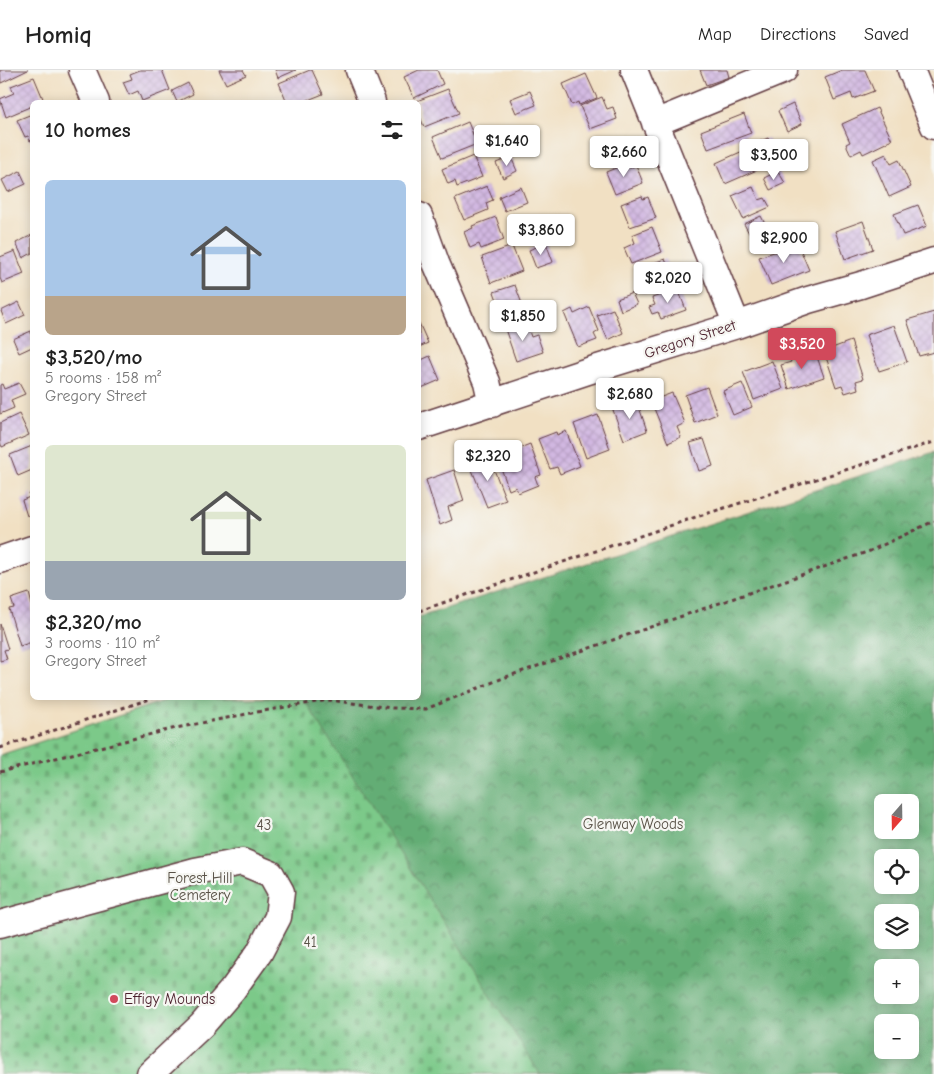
<!DOCTYPE html>
<html lang="en">
<head>
<meta charset="utf-8">
<style>
	:root { --surface:#fff; --page:#f2f2f2; --text:#222; --muted:#767676; --line:#e0e0e0; --accent:#d1495b }
	body { margin:0; font-family:"Comic Neue",sans-serif; background:var(--page); color:var(--text); height:100vh; display:flex; flex-direction:column; font-size:19px; white-space:nowrap }
	* { box-sizing:border-box; margin:0 }
	p { font-size:16px; color:var(--muted) }
	.icon { flex:none; width:28px; height:28px; fill:none; stroke:currentColor; stroke-width:2; stroke-linecap:round; stroke-linejoin:round }
	.map { position:relative; flex:1; overflow:hidden }
	.sheet { position:absolute; left:30px; top:30px; width:391px; height:600px; display:flex; flex-direction:column; background:var(--surface); border-radius:8px; box-shadow:0 2px 12px #0003 }
	.sheet>* { flex:none }
	.needle { width:32px; rotate:200deg }
	.controls { position:absolute; left:874px; top:724px; display:grid; gap:10px }
	.controls a { display:grid; place-items:center; width:45px; height:45px; border-radius:8px; background:var(--surface); box-shadow:0 2px 12px #0003; font-size:25px }
	.price { position:absolute; translate:-50% -42px; padding:0 11px; border-radius:5px; background:#fff; color:#222; font-size:16px; line-height:32px; filter:drop-shadow(0 1px 2px #0008) }
	.price::after { content:''; position:absolute; left:50%; top:30px; width:15px; height:11px; margin-left:-8px; background:inherit; clip-path:polygon(0 0,100% 0,50% 100%) }
	.price.current { background:var(--accent); color:#fff }
	ul { padding:0; list-style:none }
	li { display:grid; align-content:center; gap:10px; height:265px; padding:0 15px }
	li span { display:grid; place-items:center; height:155px; border-radius:8px; color:#555 }
	li>.icon { margin-inline-start:auto }
	span .icon { width:90px; height:90px; fill:#fffc; stroke-width:1 }
	li b { font-size:21px }
	h2 { display:flex; justify-content:space-between; align-items:center; height:60px; padding:0 15px; font-size:21px }
	header { display:flex; align-items:center; gap:30px; box-sizing:border-box; height:70px; padding:0 25px; background:var(--surface); border-bottom:1px solid var(--line) }
	header strong { font-size:24px }
	nav { display:flex; gap:28px; margin-inline-start:auto; font-size:18px }
	.map>svg:first-child { display:block }
	.forest { fill:url(#forest-crowns); stroke:#576650; fill-rule:evenodd }
	.cemetery { fill:url(#cemetery-stones); stroke:#62745a }
	.building { fill:url(#building-cross-hatch) }
	.lines { fill:none; stroke-linecap:round; stroke-linejoin:round }
	.minor-casing { stroke:#633c42; stroke-width:29 }
	.path { stroke:#633c42; stroke-width:3; stroke-dasharray:4 4; stroke-linecap:butt }
	.minor { stroke:#fff; stroke-width:26 }
	.poi-dot { fill:#d1495b; stroke:#f6f6f2; stroke-width:2 }
	.labels { text-anchor:middle; stroke-width:4.5; stroke-linejoin:round; paint-order:stroke }
	.street-label { font-size:15px; fill:#4a1f2b; stroke:#f6f6f2 }
	.park-label { font-size:15px; fill:#595247; stroke:#f6f6f2 }
	.poi-label { font-size:15px; fill:#4a1f2b; stroke:#f6f6f2; text-anchor:start }
</style>
</head>
<body>
<header>
<strong>Homiq</strong>
<nav><a>Map</a><a>Directions</a><a>Saved</a></nav>
</header>
<div class="map">
<svg width="934" height="1004" viewBox="0 0 934 1004">
	<defs>
		<pattern id="forest-crowns" width="20" height="18" patternUnits="userSpaceOnUse" patternTransform="scale(1.25)"><rect width="20" height="18" fill="#64ad75"/><path d="M2 6a3 3 0 1 1 6 0M12 15a3 3 0 1 1 6 0" fill="none" stroke="#548c60"/></pattern>
		<pattern id="cemetery-stones" width="16" height="16" patternUnits="userSpaceOnUse" patternTransform="scale(1.25)"><rect width="16" height="16" fill="#7bc989"/><path d="M2 7V4a2 2 0 0 1 4 0v3zM10 15v-3a2 2 0 0 1 4 0v3z" fill="#6cac76"/></pattern>
		<pattern id="building-cross-hatch" width="8" height="8" patternUnits="userSpaceOnUse" patternTransform="scale(1.25)"><rect width="8" height="8" fill="#d1b7e1"/><path d="M0 0l8 8M0 8l8-8" fill="none" stroke="#b59dc1"/></pattern>
	</defs>
	<rect width="100%" height="100%" fill="#f6f6f2"/>
	<filter id="ink" filterUnits="userSpaceOnUse"><feTurbulence type="fractalNoise" baseFrequency=".02" numOctaves="2"/><feDisplacementMap in="SourceGraphic" scale="10" xChannelSelector="R" yChannelSelector="G"/><feConvolveMatrix kernelMatrix="1 2 1 2 8 2 1 2 1" color-interpolation-filters="sRGB"/></filter>
	<filter id="wash" filterUnits="userSpaceOnUse"><feTurbulence type="fractalNoise" baseFrequency=".0096" numOctaves="4" result="noise"/><feDisplacementMap in="SourceGraphic" scale="20" xChannelSelector="R" yChannelSelector="G"/><feGaussianBlur stdDeviation="1.12" result="paint"/><feColorMatrix in="noise" values="0 0 0 0 0 0 0 0 0 0 0 0 0 0 0 0 0 1.4 0 .05"/><feComposite in="paint" operator="in"/></filter>
	<g filter="url(#wash)">
		<rect width="100%" height="100%" fill="#f1e0c3"/>
		<path class="forest" d="M934,382V1004H339L0,685L173,628H419V547ZM882,732H910V760H882ZM882,788H910V815H882ZM882,842H910V870H882ZM882,898H910V925H882ZM882,952H910V980H882Z"/>
		<path class="cemetery" d="M173,628H303L540,1004H0V685Z"/>
		<g id="blocks">
			<path class="building" d="M0,0H28L1,13Z
				M140,0H162L170,20L142,31L138,21L129,25L123,12L132,9L130,4Z
				M219,0H243L246,5L226,14Z
				M275,0H296L278,8Z
				M310,0H312L323,24L303,32H287L279,13Z
				M419,0H437L443,14L414,28L404,7Z
				M700,0H727L729,7L706,15Z
				M842,0H865L874,21L853,29L851,23L834,30L825,7Z
				M586,4L597,28L579,35L578,32L572,35L563,14Z
				M34,7L44,31L32,32V36L6,47L0,29L14,23L11,16Z
				M188,13L193,24L177,32L172,21Z
				M448,19L459,43L424,57L419,44V32H414Z
				M530,21L536,35L516,43L510,29Z
				M602,27L607,39L613,37L617,49L590,59L580,36Z
				M793,34L802,54L787,61L778,41Z
				M877,38L892,70L863,84L861,80L851,85L846,74L850,72L842,54Z
				M32,44V70L30,71L28,66L25,67L17,50Z
				M744,44L751,63L708,79L701,61Z
				M468,52L477,74L442,88L433,67Z
				M768,68L774,81L758,89L752,75Z
				M745,80L749,90L752,89L757,100L725,114L716,93Z
				M886,84L891,94L899,90L911,117L889,127L873,90Z
				M473,86L482,107L457,117L455,111L448,114L442,99Z
				M511,87L517,101L503,108L496,93Z
				M628,93L630,98L636,95L643,113L615,124L606,102Z
				M20,101L26,114L8,122L2,110Z
				M778,101L785,113L770,120L764,108Z
				M487,116L493,130L486,133L488,140L464,150L455,129Z
				M521,117L527,132L505,141L499,127Z
				M753,117L759,130L765,128L770,137L743,149L732,126Z
				M642,126L643,129L648,127L656,148L630,157L621,134Z
				M918,135L927,156L903,165L894,144Z
				M761,146L773,170L757,178L744,154Z
				M496,147L504,170L481,179L479,174L470,178L464,162L473,158L472,156Z
				M863,151L873,179L845,189L835,161Z
				M652,157L662,182L631,194L624,178L635,173L632,165Z
				M32,165V183L23,188L16,173Z
				M546,173L553,192L536,198L529,180Z
				M798,174L809,200L771,215L759,187Z
				M512,176L522,201L491,213L482,187Z
				M15,181L24,204L2,213L0,208V187Z
				M665,189L674,212L643,223L638,210L646,207L642,197Z
				M515,215L525,242L504,249L494,222Z
				M678,219L686,240L661,249L658,242L652,244L649,237L655,235L652,228Z
				M632,223L637,234L621,241L617,229Z
				M19,232L25,245L6,254L1,241Z
				M589,237L599,261L594,264L597,270L578,277L564,243L572,239L574,244Z
				M613,239L623,263L608,270L597,245Z
				M934,242V282L919,286L907,250Z
				M526,252L531,267L537,265L543,282L516,291L505,259Z
				M419,253L428,273L419,277Z
				M894,255L907,292L879,301L866,265Z
				M31,261L32,277L19,283L13,269Z
				M851,271L863,309L856,311L858,319L845,323L842,315L836,317L824,281Z
				M815,281L824,307L789,319L781,295L791,292L790,289Z
				M430,286L440,310L419,319V291Z
				M772,291L783,319L754,330L743,302Z
				M19,313L25,324L11,330L14,338L0,344V315L2,314L4,319Z
				M742,313L752,337L733,345L723,321Z
				M707,317L717,344L695,353L685,325Z
				M672,323L685,353L677,357L681,367L668,373L651,331Z
				M637,331L647,361L624,370L613,340Z
				M19,344L29,365L2,377L0,372V353Z
				M598,345L610,379L586,388L574,354Z
				M566,361L580,396L560,404L557,397L550,399L538,369L556,362L557,365Z
				M704,369L713,396L699,401L690,373Z
				M530,374L541,405L535,407L538,415L518,423L516,417L509,420L497,387Z
				M32,376V400L18,406L10,385Z
				M489,387L506,430L487,437L470,395Z
				M454,400L464,431L448,437L452,450L440,455L426,410Z
				M32,423V444L27,446L22,430L30,427L29,424Z
				M29,523L32,535V572L20,576L9,539L14,538L11,529Z
				M0,554L8,579L4,580L7,589L0,591Z"/>
		</g>
	</g>
	<g filter="url(#ink)">
		<use href="#blocks" fill-opacity="0" stroke="#633c42" stroke-width="1"/>
		<g class="lines">
			<g class="minor-casing">
				<path id="minor" d="M82,0L96,32
					M359,0L372,32
					M634,0L737,255
					M911,0L934,56
					M655,53L784,0
					M419,146L436,193L487,312L492,334
					M419,357L588,301L737,255L808,230L861,215L934,191
					M0,490L32,479
					M0,854L195,801L242,792L271,804L281,822L278,847L259,883L233,919L202,955L150,1004"/>
			</g>
			<path class="path" d="M419,541L696,447L934,372
				M0,678L153,628
				M0,702L176,658L257,642L329,630L392,638L426,639L506,607L870,481L934,451"/>
			<use href="#minor" class="minor"/>
		</g>
	</g>
	<circle class="poi-dot" cx="114" cy="929" r="5"/>
	<g class="labels">
		<g class="street-label">
			<text transform="translate(690 269) rotate(-18)" y="5">Gregory Street</text>
		</g>
		<g class="park-label">
			<text x="633" y="759">Glenway Woods</text>
			<text x="264" y="760">43</text>
			<text x="200" y="813">Forest Hill<tspan x="200" dy="17">Cemetery</tspan></text>
			<text x="310" y="877">41</text>
		</g>
		<g class="poi-label">
			<text x="124" y="934">Effigy Mounds</text>
		</g>
	</g>
</svg>
<div class="controls">
<a><svg class="needle" viewBox="-14 -14 28 28"><path d="M0-13l5 13h-10z" fill="#e53935"/><path d="M0 13l5-13h-10z" fill="#767676"/></svg></a>
<a><svg class="icon" aria-label="locate" viewBox="0 0 24 24"><circle cx="12" cy="12" r="6"/><path d="M12 2v4M12 18v4M2 12h4M18 12h4"/></svg></a>
<a><svg class="icon" aria-label="layers" viewBox="0 0 24 24"><path d="M12 4l9 5-9 5-9-5zM3 14l9 5 9-5"/></svg></a>
<a>+</a>
<a>−</a>
</div>
<b class="price" style="left:507px;top:97px">$1,640</b>
<b class="price" style="left:624px;top:108px">$2,660</b>
<b class="price" style="left:774px;top:111px">$3,500</b>
<b class="price" style="left:541px;top:186px">$3,860</b>
<b class="price" style="left:784px;top:194px">$2,900</b>
<b class="price" style="left:668px;top:234px">$2,020</b>
<b class="price" style="left:523px;top:272px">$1,850</b>
<b class="price current" style="left:802px;top:300px">$3,520</b>
<b class="price" style="left:630px;top:350px">$2,680</b>
<b class="price" style="left:488px;top:412px">$2,320</b>
<section class="sheet">
<h2>10 homes<svg class="icon" aria-label="filters" viewBox="0 0 24 24"><path d="M4 7h16M4 17h16"/><circle cx="9" cy="7" r="2"/><circle cx="15" cy="17" r="2"/></svg></h2>
<ul>
<li><span style="background:linear-gradient(#a9c7e8 75%,#b9a48a 0)"><svg class="icon" aria-label="home" viewBox="0 0 24 24"><path d="M3 11l9-7 9 7M6 9v11h12V9"/></svg></span><div><b>$3,520/mo</b><p>5 rooms · 158 m²</p><p>Gregory Street</p></div></li>
<li><span style="background:linear-gradient(#dfe7d0 75%,#9aa5b1 0)"><svg class="icon" aria-label="home" viewBox="0 0 24 24"><path d="M3 11l9-7 9 7M6 9v11h12V9"/></svg></span><div><b>$2,320/mo</b><p>3 rooms · 110 m²</p><p>Gregory Street</p></div></li>
</ul>
</section>
</div>
</body>
</html>
